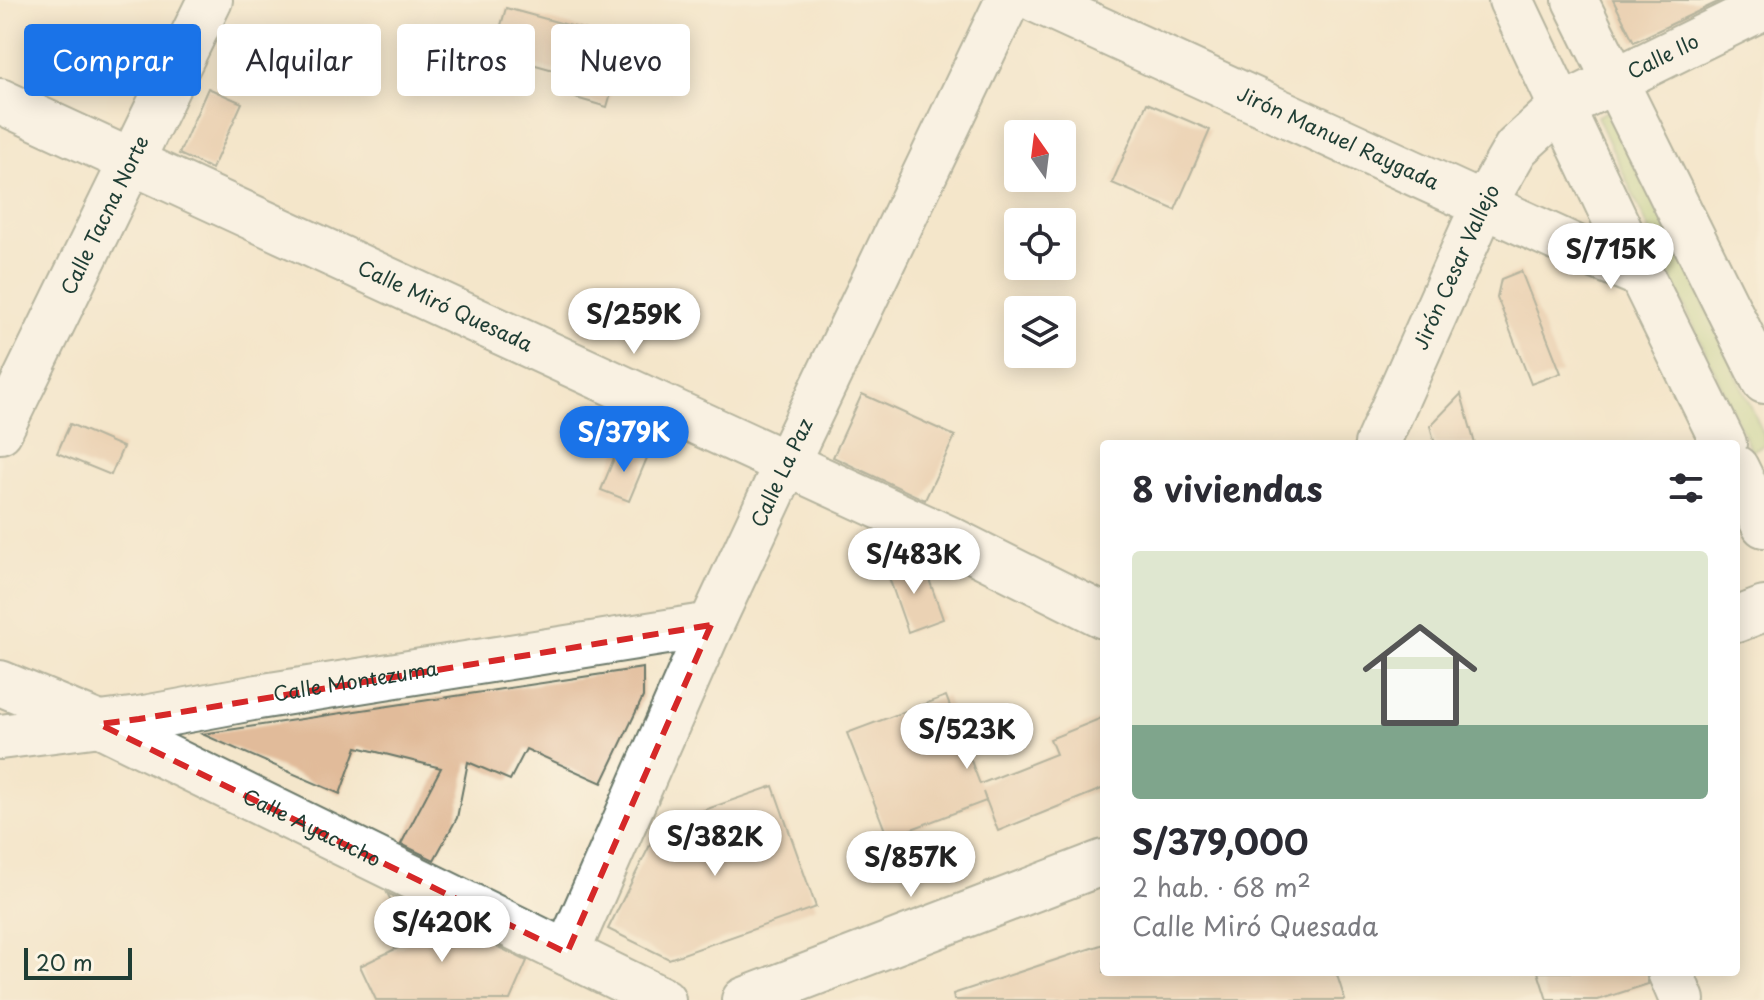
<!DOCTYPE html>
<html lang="es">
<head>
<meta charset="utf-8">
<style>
	:root { --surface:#fff; --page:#f2f2f3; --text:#2b2b33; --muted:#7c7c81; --line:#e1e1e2; --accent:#1a73e8 }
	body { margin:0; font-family:"Playpen Sans",sans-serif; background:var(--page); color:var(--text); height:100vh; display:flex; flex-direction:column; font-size:30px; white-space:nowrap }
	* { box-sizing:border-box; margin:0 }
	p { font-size:26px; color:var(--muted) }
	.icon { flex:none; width:44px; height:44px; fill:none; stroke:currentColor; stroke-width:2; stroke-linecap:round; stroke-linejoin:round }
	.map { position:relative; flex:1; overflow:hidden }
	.drawer { position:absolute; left:1100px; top:440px; width:640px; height:536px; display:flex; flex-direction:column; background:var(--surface); border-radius:8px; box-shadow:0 4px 20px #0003 }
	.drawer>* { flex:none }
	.banner { position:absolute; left:24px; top:24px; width:760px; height:72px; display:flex; gap:16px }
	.needle { width:52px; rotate:346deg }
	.buttons { position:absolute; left:1004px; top:120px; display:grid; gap:16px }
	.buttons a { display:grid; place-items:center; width:72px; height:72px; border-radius:8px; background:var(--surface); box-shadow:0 4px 20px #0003; font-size:40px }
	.scale { position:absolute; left:24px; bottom:20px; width:108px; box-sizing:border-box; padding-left:8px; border:4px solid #1f3d34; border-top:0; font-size:22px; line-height:28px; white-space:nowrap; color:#1f3d34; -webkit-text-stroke:6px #fcf5e5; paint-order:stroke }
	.price { position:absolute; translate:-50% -68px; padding:0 18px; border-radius:28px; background:#fff; color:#222; font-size:26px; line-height:52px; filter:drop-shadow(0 2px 4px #0008) }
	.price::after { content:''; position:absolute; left:50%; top:48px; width:24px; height:18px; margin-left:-12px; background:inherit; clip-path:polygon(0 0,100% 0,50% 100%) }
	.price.on { background:var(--accent); color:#fff }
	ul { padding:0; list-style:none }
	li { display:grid; align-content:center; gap:16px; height:424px; padding:0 32px }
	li+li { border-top:2px solid var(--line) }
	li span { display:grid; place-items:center; height:248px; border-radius:8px; color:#555 }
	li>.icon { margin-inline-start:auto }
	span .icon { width:144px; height:144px; fill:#fffc; stroke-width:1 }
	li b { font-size:34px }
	h2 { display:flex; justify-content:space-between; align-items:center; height:96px; padding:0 32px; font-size:34px }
	.tag { padding:0 28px; border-radius:8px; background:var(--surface); box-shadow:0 4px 20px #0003; font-size:28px; line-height:72px }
	.tag.on { background:var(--accent); color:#fff }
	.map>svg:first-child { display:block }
	.green { fill:#a6c973; stroke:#628354; stroke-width:2 }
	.building { fill:#e1bb9a }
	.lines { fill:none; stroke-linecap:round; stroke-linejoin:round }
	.minor-casing { stroke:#6a7869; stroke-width:48 }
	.major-casing { stroke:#6a7869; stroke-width:48 }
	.minor { stroke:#fff; stroke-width:44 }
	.major { stroke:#fff; stroke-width:44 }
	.marked { fill:none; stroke:#d62828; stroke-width:6; stroke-dasharray:16 10; stroke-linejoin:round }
	.labels { text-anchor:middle; stroke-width:7; stroke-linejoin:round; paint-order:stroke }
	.street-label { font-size:20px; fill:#1f3d34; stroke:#fcf5e5 }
</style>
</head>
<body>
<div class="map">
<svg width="1764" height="1000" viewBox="0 0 1764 1000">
	<rect width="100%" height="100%" fill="#fcf5e5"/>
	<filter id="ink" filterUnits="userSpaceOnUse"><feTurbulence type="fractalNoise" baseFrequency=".0125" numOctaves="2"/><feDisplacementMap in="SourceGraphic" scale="16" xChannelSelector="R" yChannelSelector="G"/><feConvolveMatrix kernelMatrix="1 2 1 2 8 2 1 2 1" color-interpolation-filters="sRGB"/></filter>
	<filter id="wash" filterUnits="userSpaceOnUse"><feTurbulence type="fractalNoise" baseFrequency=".006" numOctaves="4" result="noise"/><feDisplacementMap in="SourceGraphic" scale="32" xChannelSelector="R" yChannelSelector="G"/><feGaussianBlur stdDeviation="1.8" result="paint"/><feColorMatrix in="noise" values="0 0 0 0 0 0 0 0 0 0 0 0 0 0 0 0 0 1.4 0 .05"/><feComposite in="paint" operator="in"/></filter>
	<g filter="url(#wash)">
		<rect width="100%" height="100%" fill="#f4e6cb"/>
		<path class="green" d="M1614,108L1764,435V445L1751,451L1597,116Z"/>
		<g id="blocks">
			<path class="building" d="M1613,0H1722L1634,42Z
				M506,8L626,41L607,107L576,98L582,78L493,53Z
				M208,88L242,103L212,169L179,154Z
				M1147,103L1210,130L1175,210L1112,183Z
				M1521,271L1561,373L1531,384L1497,297L1501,279Z
				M862,394L955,436L925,500L833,457Z
				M1461,394L1475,444H1435L1430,426Z
				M70,424L123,447L111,475L57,453Z
				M619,446L647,458L629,501L601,490Z
				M885,566L925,568L943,619L908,632Z
				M643,668V697L602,783L526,749L510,780L468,762L457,818L434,860L401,844L441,768L357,747L340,794L202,734Z
				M946,696L980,784L1056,754L1050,739L1104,717V788L998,831L983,792L986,801L888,838L847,733Z
				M773,786L816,907L669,959L608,929L665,815L676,820Z
				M387,893L527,961L510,1000H376L360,966L412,941Z
				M1104,944V972H1336L1345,1000H954L953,994Z
				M1538,972H1646L1648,984L1598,1000H1547Z"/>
		</g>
	</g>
	<g filter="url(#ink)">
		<use href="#blocks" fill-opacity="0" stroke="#6a7869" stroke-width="2"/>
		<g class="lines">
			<g class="minor-casing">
				<g id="minor">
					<path id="s1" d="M1036,0L1595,256L1641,275"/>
					<path id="s2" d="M0,101L948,538L1104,616"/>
					<path id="s3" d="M0,431L210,0"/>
					<path id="s4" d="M1377,444L1484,204L1516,148L1561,107L1764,7"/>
					<path d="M1736,620L1764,609"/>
					<path id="s5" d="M0,683L99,724L663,1000"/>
					<path id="s6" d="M0,737L139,719L258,697L711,625"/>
					<path id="s7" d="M567,953L711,625L786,464L1008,0"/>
					<path d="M1670,972L1682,1000"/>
					<path d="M744,1000L1104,862"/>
				</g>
			</g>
			<g class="major-casing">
				<path id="major" d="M1511,0L1641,275L1724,444
					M1575,0L1764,381
					M1736,468L1764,525"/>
			</g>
			<use href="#minor" class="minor"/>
			<use href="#major" class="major"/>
		</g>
	</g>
	<path d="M0 0H1764V1000H0ZM711,625L567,953L99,724L139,719Z" fill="#f4e6cb" fill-opacity=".55" fill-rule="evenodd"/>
	<path class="marked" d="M711,625L567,953L99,724L139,719Z"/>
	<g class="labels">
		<g class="street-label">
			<text dy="7" stroke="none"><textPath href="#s4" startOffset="502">Calle Ilo</textPath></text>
			<text dy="7" stroke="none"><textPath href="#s1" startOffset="332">Jirón Manuel Raygada</textPath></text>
			<text dy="7" stroke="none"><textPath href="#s3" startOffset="240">Calle Tacna Norte</textPath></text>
			<text dy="7" stroke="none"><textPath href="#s4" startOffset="194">Jirón Cesar Vallejo</textPath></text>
			<text dy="7" stroke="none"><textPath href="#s2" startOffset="490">Calle Miró Quesada</textPath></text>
			<text dy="7" stroke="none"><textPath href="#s7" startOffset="526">Calle La Paz</textPath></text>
			<text dy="7" stroke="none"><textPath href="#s6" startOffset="360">Calle Montezuma</textPath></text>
			<text dy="7" stroke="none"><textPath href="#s5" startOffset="344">Calle Ayacucho</textPath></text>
		</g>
	</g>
</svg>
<div class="buttons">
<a><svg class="needle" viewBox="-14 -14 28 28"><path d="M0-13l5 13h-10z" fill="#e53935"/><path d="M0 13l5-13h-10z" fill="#7c7c81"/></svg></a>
<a><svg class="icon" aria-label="locate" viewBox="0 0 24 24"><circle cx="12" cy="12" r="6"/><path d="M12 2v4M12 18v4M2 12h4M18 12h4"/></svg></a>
<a><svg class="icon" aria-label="layers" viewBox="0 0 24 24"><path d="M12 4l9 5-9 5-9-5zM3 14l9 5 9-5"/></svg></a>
</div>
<div class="scale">20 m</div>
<b class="price" style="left:1611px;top:291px">S/715K</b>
<b class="price" style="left:634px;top:356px">S/259K</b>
<b class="price on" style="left:624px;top:474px">S/379K</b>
<b class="price" style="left:914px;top:596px">S/483K</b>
<b class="price" style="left:967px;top:771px">S/523K</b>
<b class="price" style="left:715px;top:878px">S/382K</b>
<b class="price" style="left:911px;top:899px">S/857K</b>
<b class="price" style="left:442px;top:964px">S/420K</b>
<div class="banner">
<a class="tag on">Comprar</a>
<a class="tag">Alquilar</a>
<a class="tag">Filtros</a>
<a class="tag">Nuevo</a>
</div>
<section class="drawer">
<h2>8 viviendas<svg class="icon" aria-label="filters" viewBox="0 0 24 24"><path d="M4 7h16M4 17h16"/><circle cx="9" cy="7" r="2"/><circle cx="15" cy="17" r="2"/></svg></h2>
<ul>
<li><span style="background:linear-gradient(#dfe7d0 70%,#7fa58c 0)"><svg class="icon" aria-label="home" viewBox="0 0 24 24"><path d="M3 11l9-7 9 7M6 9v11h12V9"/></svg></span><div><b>S/379,000</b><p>2 hab. · 68 m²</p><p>Calle Miró Quesada</p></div></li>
</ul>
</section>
</div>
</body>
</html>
